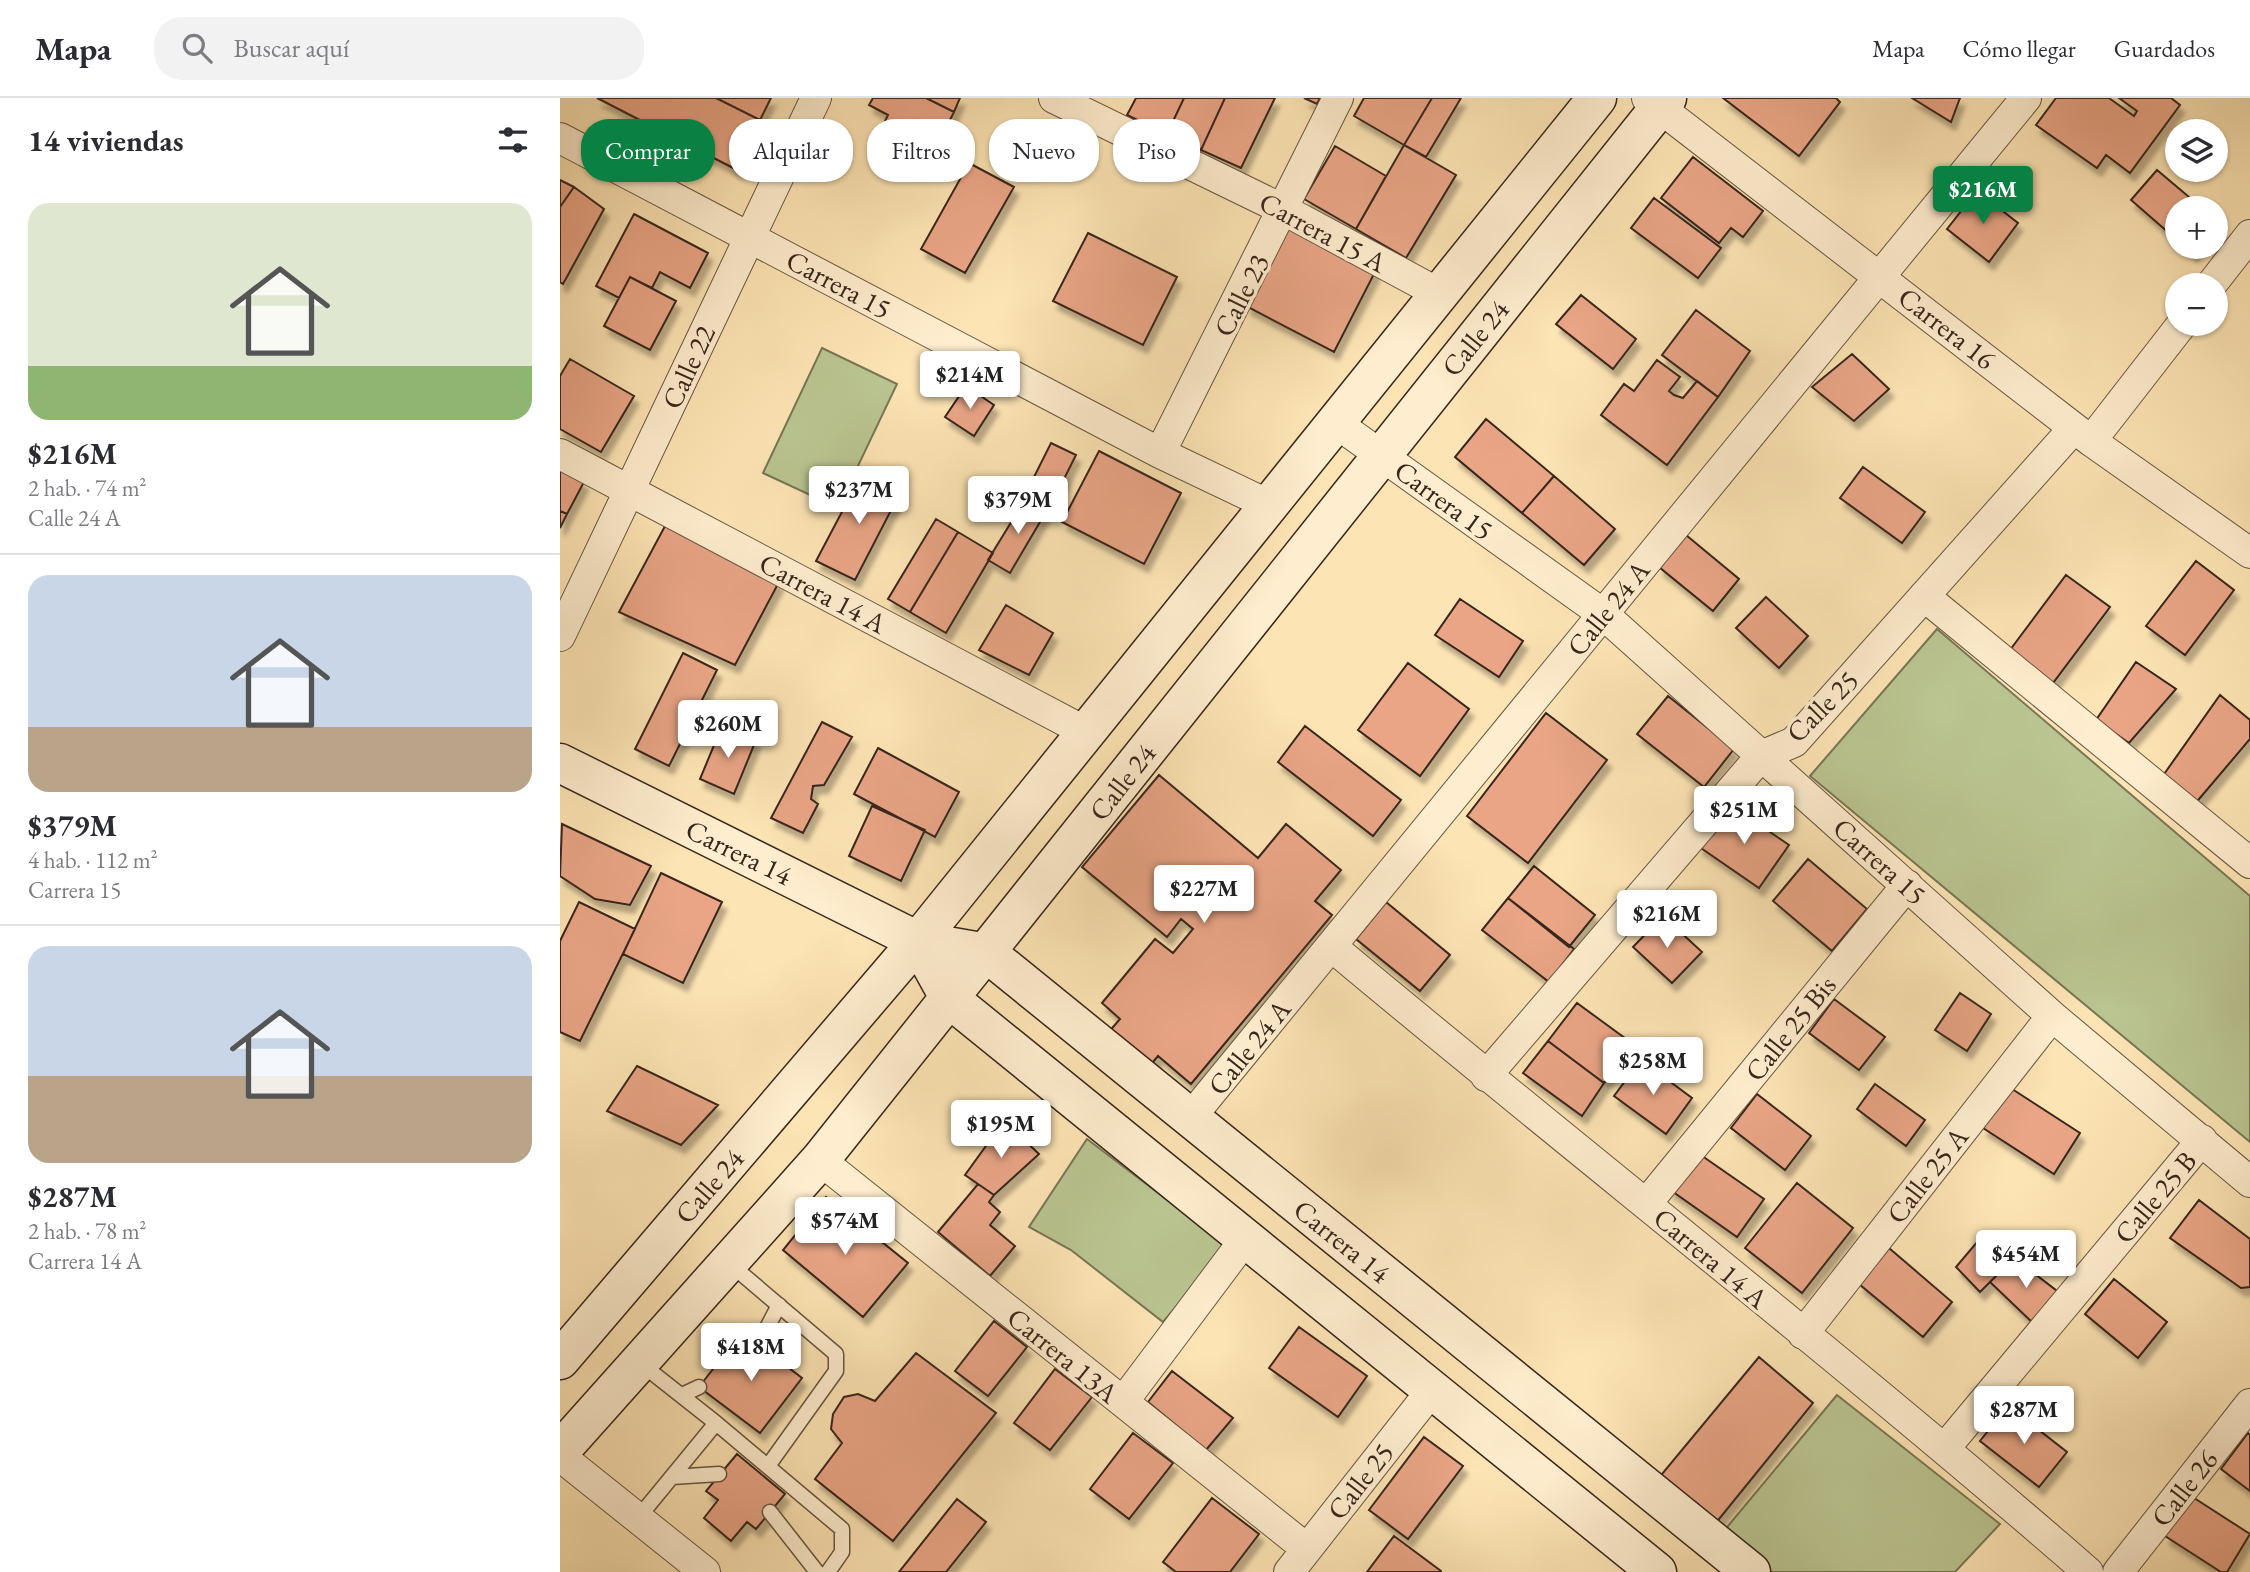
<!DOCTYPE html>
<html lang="es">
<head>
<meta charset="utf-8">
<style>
	:root { --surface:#fff; --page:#f2f2f3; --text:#2b2b33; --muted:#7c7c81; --line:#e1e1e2; --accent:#0b8043 }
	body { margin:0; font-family:"EB Garamond",serif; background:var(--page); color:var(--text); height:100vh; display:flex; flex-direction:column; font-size:26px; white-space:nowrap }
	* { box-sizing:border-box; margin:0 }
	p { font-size:23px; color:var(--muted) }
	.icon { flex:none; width:38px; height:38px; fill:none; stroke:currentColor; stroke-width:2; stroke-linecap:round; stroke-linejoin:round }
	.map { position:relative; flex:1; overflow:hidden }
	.drawer { display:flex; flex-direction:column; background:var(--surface); width:560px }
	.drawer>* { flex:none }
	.guide { position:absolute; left:21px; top:21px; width:665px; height:63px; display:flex; gap:14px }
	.tools { position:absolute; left:1605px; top:21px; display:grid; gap:14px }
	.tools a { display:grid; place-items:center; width:63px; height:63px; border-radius:50%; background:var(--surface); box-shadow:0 2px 5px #0004; font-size:35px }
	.price { position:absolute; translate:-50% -60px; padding:0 16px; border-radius:7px; background:#fff; color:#222; font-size:23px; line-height:46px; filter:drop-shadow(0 2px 4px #0008) }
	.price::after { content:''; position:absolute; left:50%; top:42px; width:21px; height:16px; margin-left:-10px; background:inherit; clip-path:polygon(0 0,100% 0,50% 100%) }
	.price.selected { background:var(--accent); color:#fff }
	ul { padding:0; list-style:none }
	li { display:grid; align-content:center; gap:14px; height:371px; padding:0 28px }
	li+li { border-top:2px solid var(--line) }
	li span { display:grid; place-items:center; height:217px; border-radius:21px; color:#555 }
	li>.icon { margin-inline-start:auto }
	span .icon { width:126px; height:126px; fill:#fffc; stroke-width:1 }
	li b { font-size:30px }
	h2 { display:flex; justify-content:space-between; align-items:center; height:84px; padding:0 28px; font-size:30px }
	.pill { padding:0 24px; border-radius:28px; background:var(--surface); box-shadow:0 2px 5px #0004; font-size:24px; line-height:63px }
	.pill.selected { background:var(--accent); color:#fff }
	header { display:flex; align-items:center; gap:42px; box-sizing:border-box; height:98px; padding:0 35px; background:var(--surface); border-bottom:2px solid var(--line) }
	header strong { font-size:33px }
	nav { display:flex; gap:38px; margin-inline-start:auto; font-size:24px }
	.search { width:490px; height:63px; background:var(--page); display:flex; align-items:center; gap:18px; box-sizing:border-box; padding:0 24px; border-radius:28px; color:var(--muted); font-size:26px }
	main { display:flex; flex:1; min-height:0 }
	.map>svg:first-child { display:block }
	.green { fill:#bac591; stroke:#787656; stroke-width:2 }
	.building { fill:#e9a586; stroke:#37261c; stroke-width:2; filter:url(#shadow) }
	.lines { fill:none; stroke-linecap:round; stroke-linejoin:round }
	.lane-casing { stroke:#685642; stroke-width:17 }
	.street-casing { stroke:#685642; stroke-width:32 }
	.secondary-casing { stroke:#37261c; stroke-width:41 }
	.lane { stroke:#feedce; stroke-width:14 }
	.street { stroke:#feedce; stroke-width:30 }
	.secondary { stroke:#feedce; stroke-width:38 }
	.labels { text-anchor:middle; stroke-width:7; stroke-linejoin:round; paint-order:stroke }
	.street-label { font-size:28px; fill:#37261c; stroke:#feedce }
</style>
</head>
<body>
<header>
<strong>Mapa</strong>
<div class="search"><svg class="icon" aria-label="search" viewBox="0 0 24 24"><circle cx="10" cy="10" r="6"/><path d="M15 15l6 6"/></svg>Buscar aquí</div>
<nav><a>Mapa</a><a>Cómo llegar</a><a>Guardados</a></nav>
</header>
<main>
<section class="drawer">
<h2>14 viviendas<svg class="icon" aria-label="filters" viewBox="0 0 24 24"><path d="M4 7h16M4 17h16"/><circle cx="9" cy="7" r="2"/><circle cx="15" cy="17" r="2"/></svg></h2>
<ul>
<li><span style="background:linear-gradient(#dfe7d0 75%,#8fb573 0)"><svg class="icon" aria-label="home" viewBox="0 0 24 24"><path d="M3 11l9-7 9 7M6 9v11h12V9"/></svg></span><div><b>$216M</b><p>2 hab. · 74 m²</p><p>Calle 24 A</p></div></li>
<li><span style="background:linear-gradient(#c9d6e8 70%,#b9a48a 0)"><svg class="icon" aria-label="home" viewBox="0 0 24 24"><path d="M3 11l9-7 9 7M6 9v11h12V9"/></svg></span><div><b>$379M</b><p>4 hab. · 112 m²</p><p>Carrera 15</p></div></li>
<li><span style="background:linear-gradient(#c9d6e8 60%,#b9a48a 0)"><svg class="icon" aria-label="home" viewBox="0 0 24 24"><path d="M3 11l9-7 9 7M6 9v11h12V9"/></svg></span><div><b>$287M</b><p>2 hab. · 78 m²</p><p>Carrera 14 A</p></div></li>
</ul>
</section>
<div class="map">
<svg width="1690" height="1474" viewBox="0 0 1690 1474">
	<defs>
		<filter id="shadow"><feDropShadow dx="4.5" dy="8" stdDeviation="2" flood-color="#0004"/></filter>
	</defs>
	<rect width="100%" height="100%" fill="#fde4b4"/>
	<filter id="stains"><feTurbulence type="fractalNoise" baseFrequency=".00286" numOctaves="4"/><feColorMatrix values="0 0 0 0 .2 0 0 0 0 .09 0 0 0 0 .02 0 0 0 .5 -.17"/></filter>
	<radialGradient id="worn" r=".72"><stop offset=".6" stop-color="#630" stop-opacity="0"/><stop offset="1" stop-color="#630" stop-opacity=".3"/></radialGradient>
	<path class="green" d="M262,250L337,286L278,410L203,375Z
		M1377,531L1690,798V1044L1250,678Z
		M527,1041L668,1148L603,1224L511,1152L469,1129Z
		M1277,1297L1440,1426L1395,1474H1212L1163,1434Z"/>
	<path class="building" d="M37,0H156L200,22L179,73Z
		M156,0H211L200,22Z
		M313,0H366L394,14L378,46L351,32L341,52L317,40L328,17L309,7Z
		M366,0H400L394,14Z
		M576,0H624L607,36L567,17Z
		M624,0H665L641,52L607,36Z
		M665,0H715L681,70L641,52Z
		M744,0H760L757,6Z
		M804,0H872L844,47L794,18Z
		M872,0H901L866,59L844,47Z
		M1163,0H1276L1280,4L1239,58Z
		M1352,0H1400L1391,24Z
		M1496,0H1549L1574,18L1577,13L1559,0H1611L1620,7L1570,75L1546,57L1537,70L1476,27Z
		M844,47L896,77L846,160L796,131Z
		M775,48L826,78L796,131L744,101Z
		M1133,59L1203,113L1183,139L1171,130L1159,145L1101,100Z
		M409,65L454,89L405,175L361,151Z
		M1597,72L1642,110H1617V142L1571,102Z
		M0,82L14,89L0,109Z
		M14,89L44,111L3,186L0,184V109Z
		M1417,93L1458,125L1429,164L1387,131Z
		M1094,100L1161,150L1138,180L1071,130Z
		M74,116L148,155L130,190L100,174L92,190L70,179L59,200L36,188Z
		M728,127L816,172L774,254L686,208Z
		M528,135L617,179L583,247L493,203Z
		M1625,149H1639L1633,156Z
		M70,179L116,203L90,252L44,228Z
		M1021,197L1076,241L1053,271L996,226Z
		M1136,212L1190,253L1158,299L1102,257Z
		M1292,256L1329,291L1294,323L1252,289Z
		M10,261L74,298L41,354L0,331V278Z
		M1097,262L1120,279L1109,293L1114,297L1123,300L1137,283L1158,299L1107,367L1041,317L1064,286L1074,293Z
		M406,288L434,307L414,338L385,319Z
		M926,321L994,378L962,415L895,359Z
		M491,345L516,357L495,399L470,387Z
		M539,353L621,395L584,466L502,424Z
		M1303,369L1365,414L1342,445L1280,400Z
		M0,371L24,384L7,416L0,413Z
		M303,374L341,393L295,482L256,463Z
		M994,378L1055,431L1024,467L962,415Z
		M466,400L487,412L450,475L428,462Z
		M0,413L7,416L0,430Z
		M376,421L398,434L350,514L328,501Z
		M105,428L219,484L175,567L59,514Z
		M398,434L433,455L386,535L350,514Z
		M1126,437L1179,481L1153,513L1099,469Z
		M1636,463L1674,492L1625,557L1586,528Z
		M1506,477L1550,509L1493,585L1450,552Z
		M1206,499L1248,538L1219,570L1176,530Z
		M900,501L963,543L939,579L875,537Z
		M446,507L493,535L469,577L419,552Z
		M123,555L157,572L109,668L75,651Z
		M1576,564L1616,591L1569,645L1536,622Z
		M848,565L909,611L860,678L798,632Z
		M1660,597L1690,622V641L1634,707L1602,679Z
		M1108,598L1174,651L1144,689L1077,636Z
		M986,615L1047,662L968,765L907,718Z
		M262,624L292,639L264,687L253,688L251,701L258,706L243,735L211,720Z
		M162,628L196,642L174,696L140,681Z
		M745,628L841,702L813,738L718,664Z
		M318,650L399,694L375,739L294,696Z
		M599,677L698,760L726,726L781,772L755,803L772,817L631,986L598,958L588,970L547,936L560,921L542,905L595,841L613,855L633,831L621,821L607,839L522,769Z
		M1168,705L1229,747L1199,790L1138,748Z
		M312,708L365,732L341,783L289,758Z
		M2,726L91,768L70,807L35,801L0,778Z
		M1248,761L1307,811L1272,853L1213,803Z
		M974,768L1035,817L1009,849L948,800Z
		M101,775L162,804L123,885L63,856Z
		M948,800L1014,851L989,884L922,832Z
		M19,804L75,831L20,943L0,934V843Z
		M826,804L890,857L860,893L796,841Z
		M1103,818L1142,854L1112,885L1073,849Z
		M1400,895L1431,916L1407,953L1375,932Z
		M1274,901L1325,939L1299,972L1249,935Z
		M1017,905L1073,946L1044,985L988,943Z
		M988,943L1044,985L1022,1018L963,975Z
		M1081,962L1132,1000L1106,1036L1054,998Z
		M77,968L158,1007L121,1047L47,1013Z
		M1315,986L1365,1022L1346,1048L1297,1011Z
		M1449,989L1520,1035L1494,1076L1423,1030Z
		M1197,996L1251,1038L1225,1072L1171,1030Z
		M444,1023L479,1056L434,1097L405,1077Z
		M1135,1053L1204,1101L1177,1139L1109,1091Z
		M1237,1085L1293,1130L1242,1195L1185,1150Z
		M418,1086L434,1097L429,1104L440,1114L430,1127L455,1148L430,1178L378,1134Z
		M266,1099L348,1165L303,1219L223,1152Z
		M1639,1102L1690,1141V1189L1681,1190L1610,1140Z
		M1423,1137L1454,1160L1420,1194L1396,1169Z
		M1329,1150L1392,1204L1363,1239L1299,1186Z
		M1454,1160L1501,1196L1475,1227L1430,1184Z
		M1554,1181L1607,1224L1578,1260L1525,1216Z
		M434,1223L467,1249L428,1298L395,1273Z
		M739,1229L807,1278L778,1319L709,1270Z
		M182,1234L242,1280L200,1335L139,1289Z
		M356,1255L436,1315L333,1443L255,1381L282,1345L271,1331L273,1316L284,1299L298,1296L315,1303Z
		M1199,1259L1253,1305L1155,1426L1097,1382Z
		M495,1271L532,1299L490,1352L454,1325Z
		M612,1273L673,1320L646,1352L588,1304Z
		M1448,1308L1507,1354L1479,1389L1420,1343Z
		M573,1335L613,1365L569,1421L530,1391Z
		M1688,1335L1690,1337V1393L1661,1371Z
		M864,1339L903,1368L848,1441L809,1412Z
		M177,1356L225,1396L196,1431L187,1424L171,1443L144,1420L158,1402L146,1393Z
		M1631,1398L1690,1436L1667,1474H1661L1605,1438Z
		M652,1400L699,1436L670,1474H616L603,1464Z
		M397,1401L426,1424L386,1474H339Z
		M834,1438L881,1473V1474H807Z"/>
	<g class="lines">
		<g class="lane-casing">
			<path id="lane" d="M169,1165L276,1256V1273L208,1368
				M198,1247L219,1207
				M80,1265L156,1325
				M122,1297L139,1289
				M112,1379L159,1376
				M210,1414L257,1474
				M78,1420L156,1325L282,1431V1454L268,1474"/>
		</g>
		<g class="street-casing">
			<path id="street" d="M494,0L724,112L880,196
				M1087,0L1531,343L1690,455
				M0,40L600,355L709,407
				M1651,187L1690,137
				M776,325L1043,516L1492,918L1690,1084
				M1531,343L1622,226
				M600,355L778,0
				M0,356L526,634
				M1364,498L1690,765
				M0,538L256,0
				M771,848C1022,1058 1281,1259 1528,1474
				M926,978L1201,658L1234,644L1514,330
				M630,1020L1466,0
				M260,1062L747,1451
				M1086,1106L1347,787
				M1243,1236L1492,918
				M563,1304L686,1140
				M1385,1350L1642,1042
				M0,1358L145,1474
				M729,1474L872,1292
				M1558,1474L1690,1306"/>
		</g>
		<g class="secondary-casing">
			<path id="secondary" d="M0,665L358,843L427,855L1191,1474
				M358,843L390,901L1097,1474
				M0,1262L358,843L1037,0
				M0,1353L260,1062L1107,0"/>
		</g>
		<use href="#lane" class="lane"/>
		<use href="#street" class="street"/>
		<use href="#secondary" class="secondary"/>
	</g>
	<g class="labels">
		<g class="street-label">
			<text transform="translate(763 134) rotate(28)" y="10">Carrera 15 A</text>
			<text transform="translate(279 186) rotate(28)" y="10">Carrera 15</text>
			<text transform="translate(681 197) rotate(-63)" y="10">Calle 23</text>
			<text transform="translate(1387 230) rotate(38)" y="10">Carrera 16</text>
			<text transform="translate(915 240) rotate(-51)" y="10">Calle 24</text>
			<text transform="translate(128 269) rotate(-65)" y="10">Calle 22</text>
			<text transform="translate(884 402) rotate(36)" y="10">Carrera 15</text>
			<text transform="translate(263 495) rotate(28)" y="10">Carrera 14 A</text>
			<text transform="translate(1048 510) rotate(-51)" y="10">Calle 24 A</text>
			<text transform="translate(1262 608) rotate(-45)" y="10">Calle 25</text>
			<text transform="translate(562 684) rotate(-52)" y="10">Calle 24</text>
			<text transform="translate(179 754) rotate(26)" y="10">Carrera 14</text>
			<text transform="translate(1320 763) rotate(42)" y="10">Carrera 15</text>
			<text transform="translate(1230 930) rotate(-51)" y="10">Calle 25 Bis</text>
			<text transform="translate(689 949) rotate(-51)" y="10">Calle 24 A</text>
			<text transform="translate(1367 1077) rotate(-52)" y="10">Calle 25 A</text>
			<text transform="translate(149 1088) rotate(-49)" y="10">Calle 24</text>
			<text transform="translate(1595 1099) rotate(-50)" y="10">Calle 25 B</text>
			<text transform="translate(782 1143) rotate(39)" y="10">Carrera 14</text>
			<text transform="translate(1151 1160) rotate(40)" y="10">Carrera 14 A</text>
			<text transform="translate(503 1257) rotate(39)" y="10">Carrera 13A</text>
			<text transform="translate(800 1383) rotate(-52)" y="10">Calle 25</text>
			<text transform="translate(1624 1390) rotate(-52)" y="10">Calle 26</text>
		</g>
	</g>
	<rect width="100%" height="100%" filter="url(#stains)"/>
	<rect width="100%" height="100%" fill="url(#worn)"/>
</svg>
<div class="tools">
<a><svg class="icon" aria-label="layers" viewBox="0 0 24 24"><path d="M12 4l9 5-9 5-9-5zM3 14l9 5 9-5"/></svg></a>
<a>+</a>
<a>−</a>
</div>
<b class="price selected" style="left:1423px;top:128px">$216M</b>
<b class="price" style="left:410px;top:313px">$214M</b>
<b class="price" style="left:299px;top:428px">$237M</b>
<b class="price" style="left:458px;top:438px">$379M</b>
<b class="price" style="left:168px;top:662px">$260M</b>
<b class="price" style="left:1184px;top:748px">$251M</b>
<b class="price" style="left:644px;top:827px">$227M</b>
<b class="price" style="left:1107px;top:852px">$216M</b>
<b class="price" style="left:1093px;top:999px">$258M</b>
<b class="price" style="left:441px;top:1062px">$195M</b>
<b class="price" style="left:285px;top:1159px">$574M</b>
<b class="price" style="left:1466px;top:1192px">$454M</b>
<b class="price" style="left:191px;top:1285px">$418M</b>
<b class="price" style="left:1464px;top:1348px">$287M</b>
<div class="guide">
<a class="pill selected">Comprar</a>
<a class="pill">Alquilar</a>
<a class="pill">Filtros</a>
<a class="pill">Nuevo</a>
<a class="pill">Piso</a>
</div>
</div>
</main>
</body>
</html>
